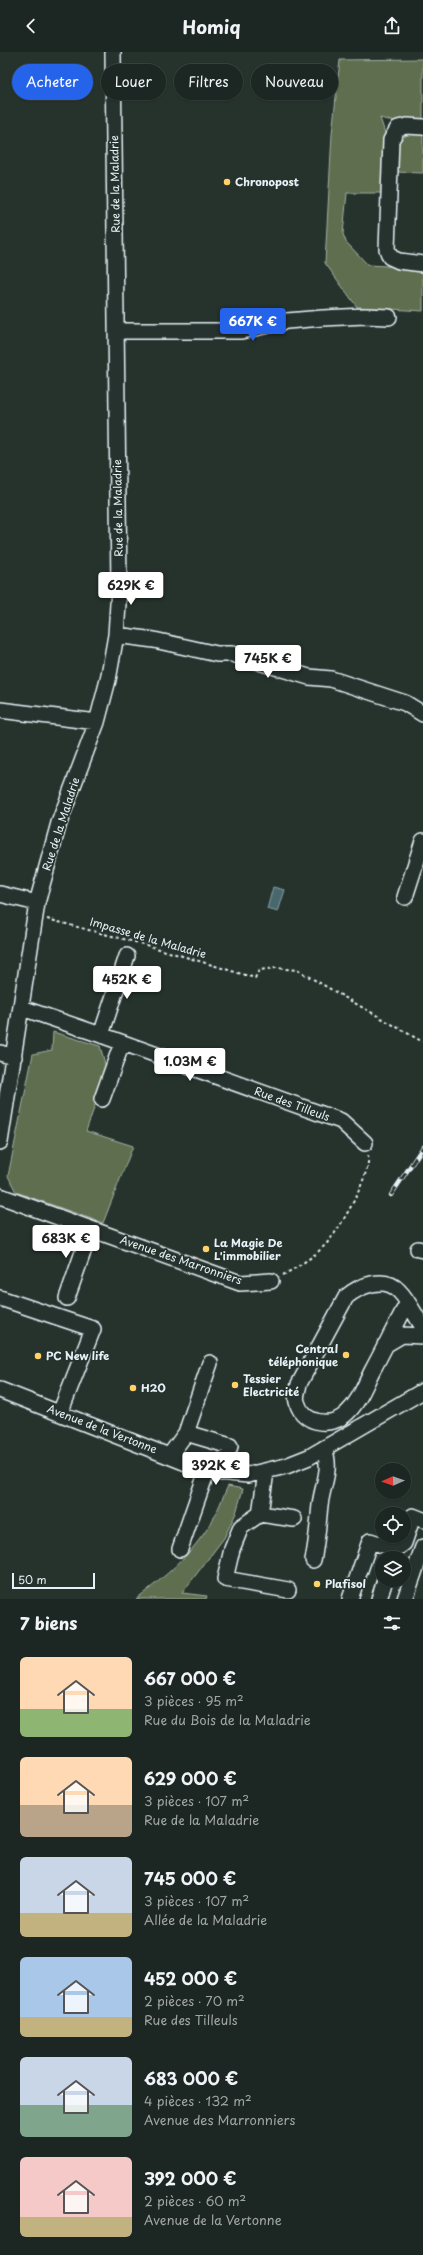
<!DOCTYPE html>
<html lang="fr">
<head>
<meta charset="utf-8">
<style>
	:root { --surface:#1c2622; --page:#29322f; --text:#f1f3f6; --muted:#a0a5a5; --line:#3a4340; --accent:#2563eb }
	body { margin:0; font-family:"Playpen Sans",sans-serif; background:var(--page); color:var(--text); height:100vh; display:flex; flex-direction:column; font-size:15px; white-space:nowrap }
	* { box-sizing:border-box; margin:0 }
	p { font-size:13px; color:var(--muted) }
	.icon { flex:none; width:22px; height:22px; fill:none; stroke:currentColor; stroke-width:2; stroke-linecap:round; stroke-linejoin:round }
	.map { position:relative; height:1547px; overflow:hidden }
	.panel { display:flex; flex-direction:column; background:var(--surface); flex:1 }
	.panel>* { flex:none }
	.hud { position:absolute; left:12px; top:12px; width:399px; height:36px; display:flex; gap:8px }
	.needle { width:26px; rotate:268deg }
	.buttons { position:absolute; left:375px; top:1411px; display:grid; gap:8px }
	.buttons a { display:grid; place-items:center; width:36px; height:36px; border-radius:50%; background:var(--surface); box-shadow:0 1px 3px #0004,0 0 0 1px var(--line); font-size:20px }
	.scale { position:absolute; left:12px; bottom:10px; width:83px; box-sizing:border-box; padding-left:4px; border:2px solid #e8f1f8; border-top:0; font-size:11px; line-height:14px; white-space:nowrap; color:#e8f1f8; -webkit-text-stroke:3px #26332d; paint-order:stroke }
	.price { position:absolute; translate:-50% -34px; padding:0 9px; border-radius:4px; background:#fff; color:#222; font-size:13px; line-height:26px; filter:drop-shadow(0 1px 2px #0008) }
	.price::after { content:''; position:absolute; left:50%; top:24px; width:12px; height:9px; margin-left:-6px; background:inherit; clip-path:polygon(0 0,100% 0,50% 100%) }
	.price.active { background:var(--accent); color:#fff }
	ul { padding:0; list-style:none }
	li { display:flex; align-items:center; gap:12px; height:100px; padding:0 20px }
	li span { display:grid; place-items:center; flex:none; width:112px; height:80px; border-radius:6px; color:#555 }
	li>.icon { margin-inline-start:auto }
	span .icon { width:48px; height:48px; fill:#fffc; stroke-width:1 }
	li b { font-size:17px }
	h2 { display:flex; justify-content:space-between; align-items:center; height:48px; padding:0 20px; font-size:17px }
	.pill { padding:0 14px; border-radius:18px; background:var(--surface); box-shadow:0 1px 3px #0004,0 0 0 1px var(--line); font-size:14px; line-height:36px }
	.pill.active { background:var(--accent); color:#fff }
	header { display:flex; justify-content:space-between; align-items:center; height:52px; padding:0 20px; background:var(--surface); font-size:18px; font-weight:700 }
	.map>svg:first-child { display:block }
	.green { fill:#5f6e50; stroke:#a4b0a4 }
	.water { fill:#48686e; stroke:#889fa5 }
	.lines { fill:none; stroke-linecap:round; stroke-linejoin:round }
	.minor-casing { stroke:#e8f1f8; stroke-width:18 }
	.path { stroke:#e8f1f8; stroke-width:2; stroke-dasharray:3 3; stroke-linecap:butt }
	.minor { stroke:#26332d; stroke-width:15 }
	.rail-casing { stroke:#e8f1f8; stroke-width:4.5 }
	.rail { stroke:#26332d; stroke-width:3; stroke-dasharray:9; stroke-linecap:butt }
	.poi-dot { fill:#ffd166; stroke:#26332d; stroke-width:1.5 }
	.labels { text-anchor:middle; stroke-width:3.5; stroke-linejoin:round; paint-order:stroke }
	.poi-label { font-size:11px; font-weight:bold; fill:#e8f1f8; stroke:#26332d; text-anchor:start }
	.street-label { font-size:11px; fill:#e8f1f8; stroke:#26332d }
</style>
</head>
<body>
<header><svg class="icon" aria-label="back" viewBox="0 0 24 24"><path d="M15 5l-7 7 7 7"/></svg>Homiq<svg class="icon" aria-label="share" viewBox="0 0 24 24"><path d="M12 15V3M7 8l5-5 5 5M5 13v7h14v-7"/></svg></header>
<div class="map">
<svg width="423" height="1547" viewBox="0 0 423 1547">
	<rect width="100%" height="100%" fill="#26332d"/>
	<filter id="ink" filterUnits="userSpaceOnUse"><feTurbulence type="fractalNoise" baseFrequency=".025" numOctaves="2"/><feDisplacementMap in="SourceGraphic" scale="8" xChannelSelector="R" yChannelSelector="G"/><feConvolveMatrix kernelMatrix="1 2 1 2 8 2 1 2 1" color-interpolation-filters="sRGB"/></filter>
	<g filter="url(#ink)">
		<path class="green" d="M423,7V71H399L380,66L386,84L384,141H347L343,182L346,190L368,213L423,216V259L357,255L325,211L332,82L340,8Z
			M423,78V121L395,120C394,94 395,84 423,78Z
			M53,980L100,994L107,1019L86,1079L133,1094L103,1171L16,1140L8,1124L33,1002L52,998Z
			M228,1434L243,1437L236,1461L224,1486L182,1541L207,1544L206,1547H136C165,1525 192,1502 211,1471C218,1459 222,1446 228,1434Z"/>
		<path class="water" d="M273,835L285,838L278,860L267,857Z"/>
		<g class="lines">
			<g class="minor-casing">
				<path id="minor" d="M423,75L407,74L398,76L391,88L387,197L390,205L399,209L423,212
					M117,279H241L287,269L323,266L365,264L389,265
					M116,583L154,588L217,602H232L309,625L331,627L405,651L423,662
					M0,658L97,670
					M0,842L37,851
					M405,845L423,789
					M22,956L101,983L341,1069L365,1091
					M101,983L127,904
					M0,1001L14,1005
					M102,1047L122,991
					M0,1090L37,851L59,771L97,670L108,628L116,583L119,536L113,0
					M0,1144L240,1231L271,1229
					M418,1197L423,1198
					M0,1246L93,1277L60,1361
					M67,1246L91,1177
					M407,1252C395,1274 384,1297 372,1319C365,1333 359,1350 347,1361C332,1376 303,1373 297,1350C295,1344 298,1338 299,1332L346,1245C359,1234 385,1223 399,1239C409,1249 415,1264 423,1275
					M385,1293L402,1283L423,1284
					M0,1338L207,1419L248,1423L286,1414L309,1405L423,1339
					M186,1381L210,1311
					M170,1403L186,1381L230,1394L221,1421
					M266,1420L260,1462L294,1467
					M260,1462L241,1475L232,1497L225,1527L288,1538
					M180,1497L207,1419
					M393,1506L396,1497L404,1491L413,1464L423,1468
					M313,1508C317,1490 318,1472 320,1453C323,1430 332,1419 324,1396
					M350,1547L370,1489L396,1497
					M379,1547L385,1528
					M405,1547L423,1495"/>
			</g>
			<path class="path" d="M47,867L146,893L255,926L259,918L276,916L297,918L423,990
				M283,1223C296,1216 312,1206 323,1195C338,1182 372,1122 368,1103"/>
			<use href="#minor" class="minor"/>
			<g class="rail-casing">
				<path id="rail" d="M391,1143L423,1095"/>
			</g>
			<use href="#rail" class="rail"/>
		</g>
	</g>
	<g class="poi-dot">
		<circle cx="227" cy="130" r="4"/>
		<circle cx="206" cy="1197" r="4"/>
		<circle cx="346" cy="1303" r="4"/>
		<circle cx="38" cy="1304" r="4"/>
		<circle cx="235" cy="1333" r="4"/>
		<circle cx="133" cy="1336" r="4"/>
		<circle cx="317" cy="1532" r="4"/>
	</g>
	<g class="labels">
		<g class="poi-label">
			<text x="235" y="134">Chronopost</text>
			<text x="214" y="1195">La Magie De<tspan x="214" dy="13">L'immobilier</tspan></text>
			<text x="338" y="1301" text-anchor="end">Central<tspan x="338" dy="13">téléphonique</tspan></text>
			<text x="46" y="1308">PC New life</text>
			<text x="243" y="1331">Tessier<tspan x="243" dy="13">Electricité</tspan></text>
			<text x="141" y="1340">H2O</text>
			<text x="325" y="1536">Plafisol</text>
		</g>
		<g class="street-label">
			<text transform="translate(115 132) rotate(-91)" y="4">Rue de la Maladrie</text>
			<text transform="translate(118 456) rotate(-91)" y="4">Rue de la Maladrie</text>
			<text transform="translate(61 772) rotate(-72)" y="4">Rue de la Maladrie</text>
			<text transform="translate(148 886) rotate(16)" y="4">Impasse de la Maladrie</text>
			<text transform="translate(292 1052) rotate(20)" y="4">Rue des Tilleuls</text>
			<text transform="translate(181 1208) rotate(19)" y="4">Avenue des Marronniers</text>
			<text transform="translate(102 1377) rotate(21)" y="4">Avenue de la Vertonne</text>
		</g>
	</g>
</svg>
<div class="buttons">
<a><svg class="needle" viewBox="-14 -14 28 28"><path d="M0-13l5 13h-10z" fill="#e53935"/><path d="M0 13l5-13h-10z" fill="#a0a5a5"/></svg></a>
<a><svg class="icon" aria-label="locate" viewBox="0 0 24 24"><circle cx="12" cy="12" r="6"/><path d="M12 2v4M12 18v4M2 12h4M18 12h4"/></svg></a>
<a><svg class="icon" aria-label="layers" viewBox="0 0 24 24"><path d="M12 4l9 5-9 5-9-5zM3 14l9 5 9-5"/></svg></a>
</div>
<div class="scale">50 m</div>
<b class="price active" style="left:253px;top:290px">667K €</b>
<b class="price" style="left:131px;top:554px">629K €</b>
<b class="price" style="left:268px;top:627px">745K €</b>
<b class="price" style="left:127px;top:948px">452K €</b>
<b class="price" style="left:190px;top:1030px">1.03M €</b>
<b class="price" style="left:66px;top:1207px">683K €</b>
<b class="price" style="left:216px;top:1434px">392K €</b>
<div class="hud">
<a class="pill active">Acheter</a>
<a class="pill">Louer</a>
<a class="pill">Filtres</a>
<a class="pill">Nouveau</a>
</div>
</div>
<section class="panel">
<h2>7 biens<svg class="icon" aria-label="filters" viewBox="0 0 24 24"><path d="M4 7h16M4 17h16"/><circle cx="9" cy="7" r="2"/><circle cx="15" cy="17" r="2"/></svg></h2>
<ul>
<li><span style="background:linear-gradient(#ffd9b3 65%,#8fb573 0)"><svg class="icon" aria-label="home" viewBox="0 0 24 24"><path d="M3 11l9-7 9 7M6 9v11h12V9"/></svg></span><div><b>667 000 €</b><p>3 pièces · 95 m²</p><p>Rue du Bois de la Maladrie</p></div></li>
<li><span style="background:linear-gradient(#ffd9b3 60%,#b9a48a 0)"><svg class="icon" aria-label="home" viewBox="0 0 24 24"><path d="M3 11l9-7 9 7M6 9v11h12V9"/></svg></span><div><b>629 000 €</b><p>3 pièces · 107 m²</p><p>Rue de la Maladrie</p></div></li>
<li><span style="background:linear-gradient(#c9d6e8 70%,#c2b280 0)"><svg class="icon" aria-label="home" viewBox="0 0 24 24"><path d="M3 11l9-7 9 7M6 9v11h12V9"/></svg></span><div><b>745 000 €</b><p>3 pièces · 107 m²</p><p>Allée de la Maladrie</p></div></li>
<li><span style="background:linear-gradient(#a9c7e8 75%,#c2b280 0)"><svg class="icon" aria-label="home" viewBox="0 0 24 24"><path d="M3 11l9-7 9 7M6 9v11h12V9"/></svg></span><div><b>452 000 €</b><p>2 pièces · 70 m²</p><p>Rue des Tilleuls</p></div></li>
<li><span style="background:linear-gradient(#c9d6e8 60%,#7fa58c 0)"><svg class="icon" aria-label="home" viewBox="0 0 24 24"><path d="M3 11l9-7 9 7M6 9v11h12V9"/></svg></span><div><b>683 000 €</b><p>4 pièces · 132 m²</p><p>Avenue des Marronniers</p></div></li>
<li><span style="background:linear-gradient(#f6c9c9 75%,#c2b280 0)"><svg class="icon" aria-label="home" viewBox="0 0 24 24"><path d="M3 11l9-7 9 7M6 9v11h12V9"/></svg></span><div><b>392 000 €</b><p>2 pièces · 60 m²</p><p>Avenue de la Vertonne</p></div></li>
</ul>
</section>
</body>
</html>
